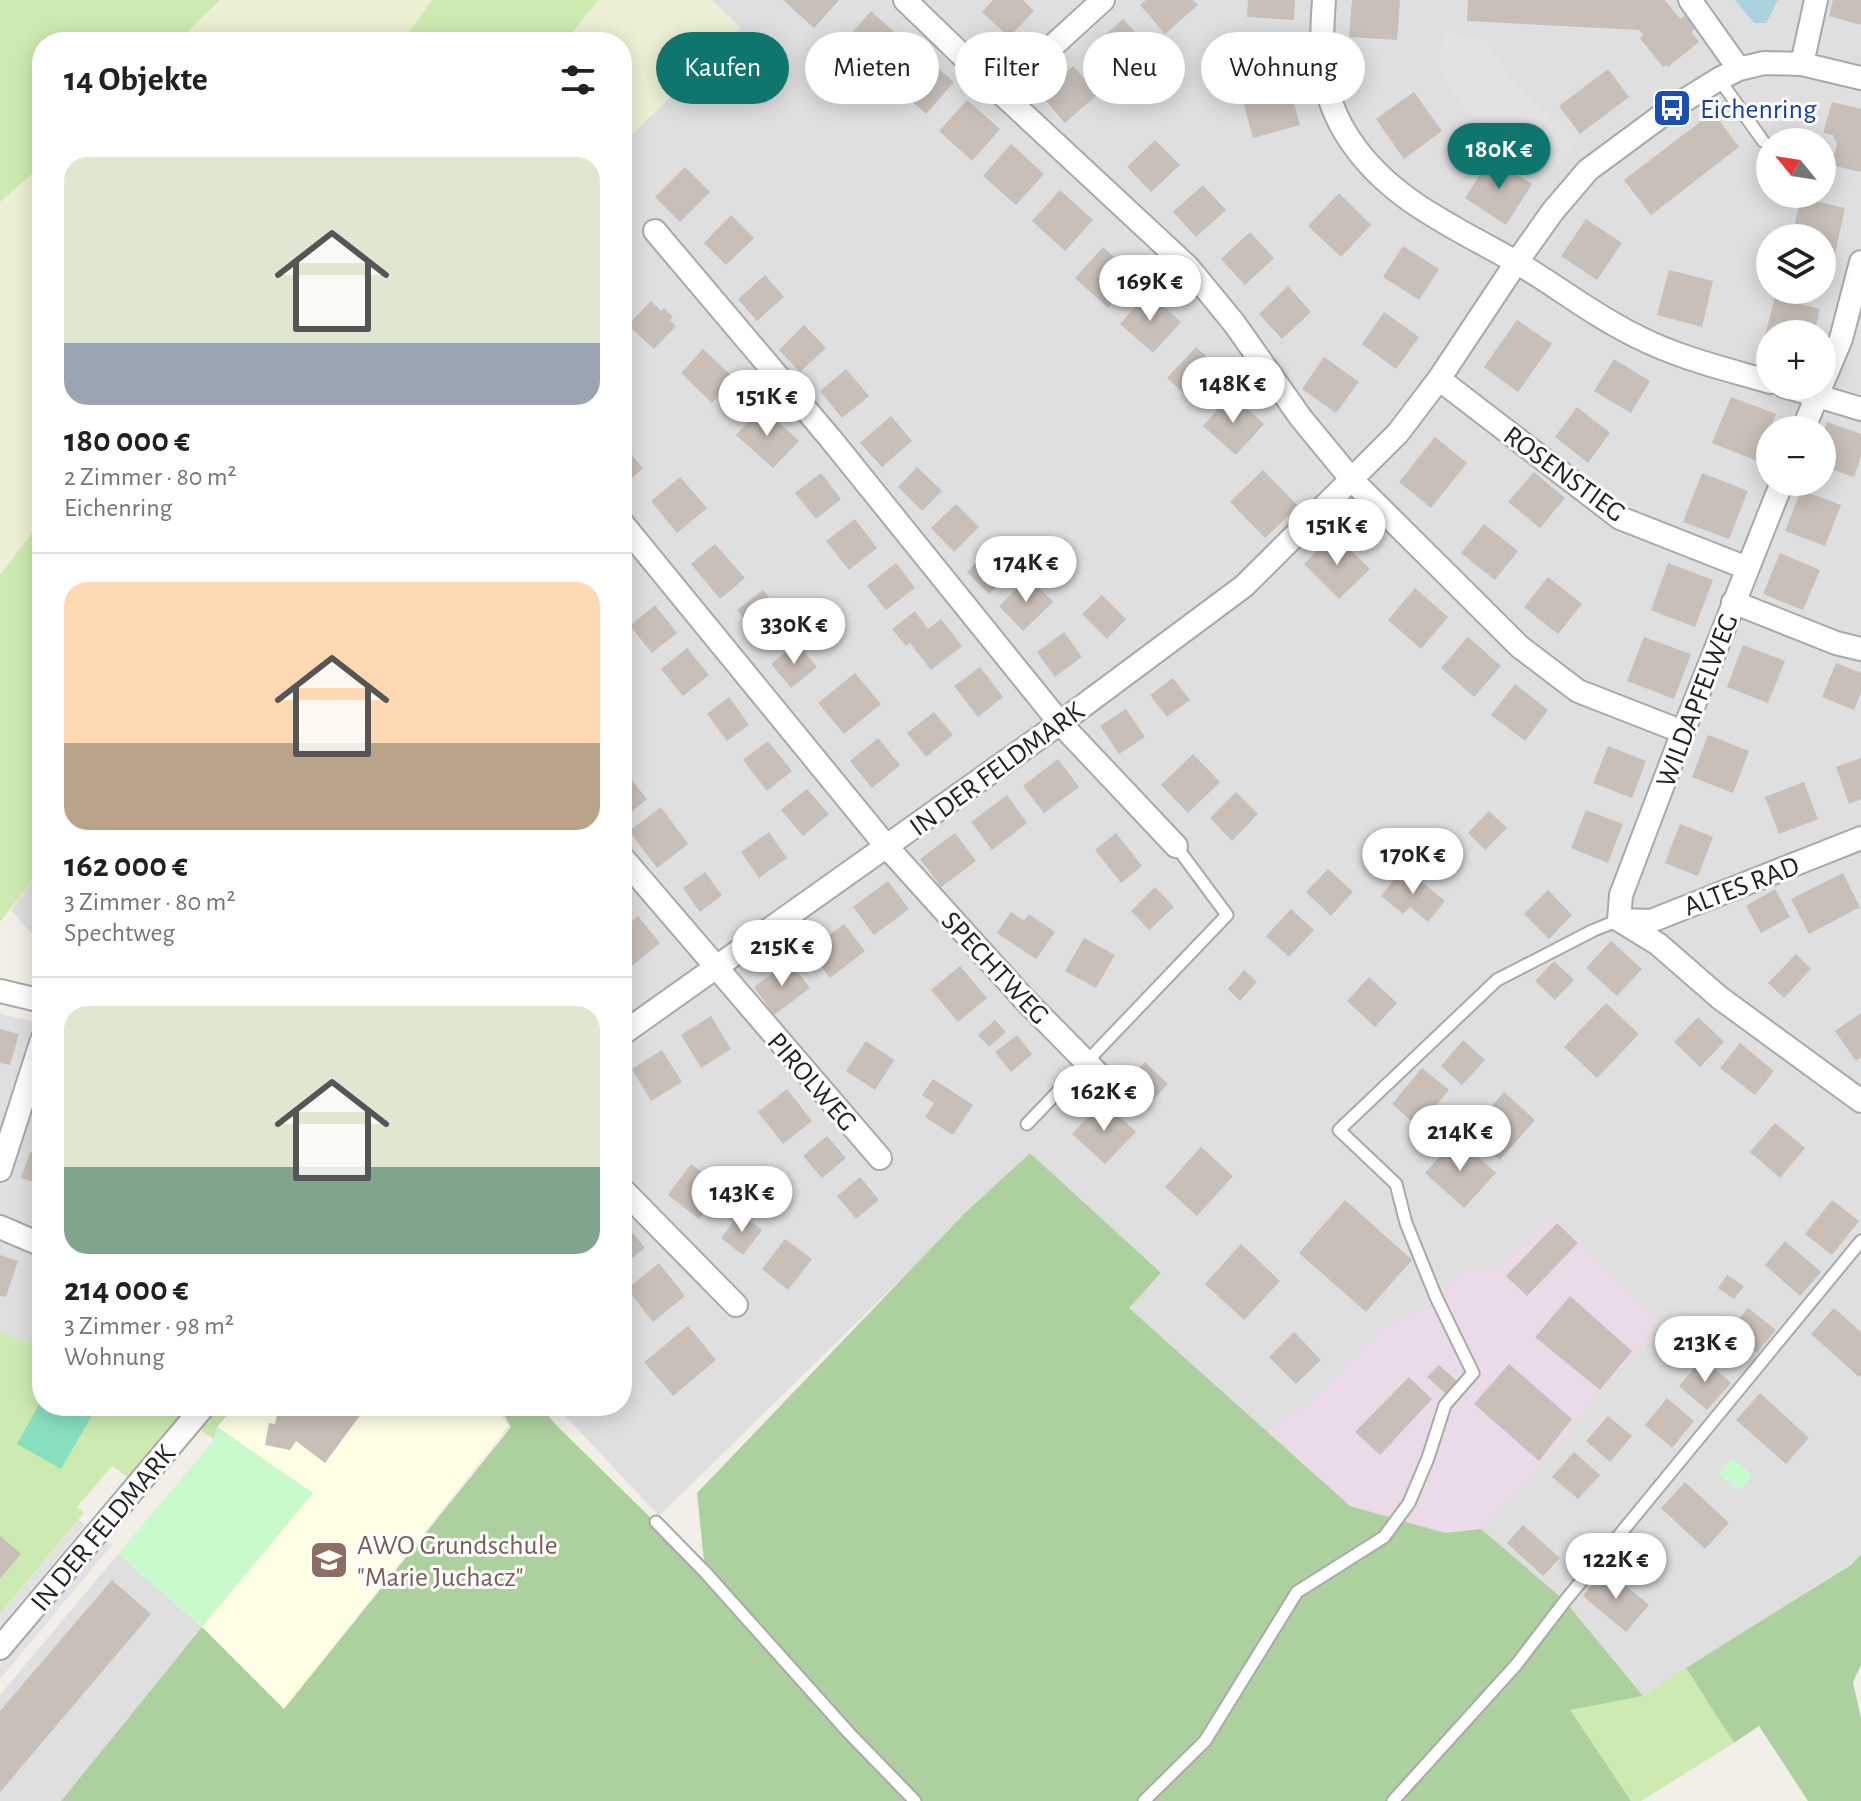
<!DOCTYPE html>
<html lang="de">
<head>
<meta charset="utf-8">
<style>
	:root { --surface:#fff; --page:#f6f6f6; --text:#202124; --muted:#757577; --line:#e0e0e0; --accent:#0f766e }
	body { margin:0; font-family:"Alegreya Sans",sans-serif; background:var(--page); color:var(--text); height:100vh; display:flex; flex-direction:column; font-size:30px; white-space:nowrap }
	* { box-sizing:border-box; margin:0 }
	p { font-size:26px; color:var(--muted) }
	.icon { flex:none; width:44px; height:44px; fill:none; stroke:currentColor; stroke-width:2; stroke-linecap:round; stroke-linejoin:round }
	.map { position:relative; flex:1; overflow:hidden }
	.side { position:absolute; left:32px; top:32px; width:600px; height:1384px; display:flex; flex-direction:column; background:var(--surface); border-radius:32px; box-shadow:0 4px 20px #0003 }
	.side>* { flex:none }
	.hud { position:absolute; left:656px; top:32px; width:760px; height:72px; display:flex; gap:16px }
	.needle { width:52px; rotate:300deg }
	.controls { position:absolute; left:1756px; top:128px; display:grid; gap:16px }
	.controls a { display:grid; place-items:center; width:80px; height:80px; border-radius:50%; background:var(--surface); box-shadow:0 4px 20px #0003; font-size:40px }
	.price { position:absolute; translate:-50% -68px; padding:0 18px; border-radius:28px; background:#fff; color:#222; font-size:26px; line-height:52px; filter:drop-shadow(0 2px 4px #0008) }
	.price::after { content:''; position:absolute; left:50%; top:48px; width:24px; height:18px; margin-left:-12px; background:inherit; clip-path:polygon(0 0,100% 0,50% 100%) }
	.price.current { background:var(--accent); color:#fff }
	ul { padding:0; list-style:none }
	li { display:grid; align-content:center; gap:16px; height:424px; padding:0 32px }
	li+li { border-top:2px solid var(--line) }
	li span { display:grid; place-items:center; height:248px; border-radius:24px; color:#555 }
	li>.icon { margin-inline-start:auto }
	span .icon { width:144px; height:144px; fill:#fffc; stroke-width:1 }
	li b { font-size:34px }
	h2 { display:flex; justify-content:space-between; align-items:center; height:96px; padding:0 32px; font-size:34px }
	.chip { padding:0 28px; border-radius:36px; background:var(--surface); box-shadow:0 4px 20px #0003; font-size:28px; line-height:72px }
	.chip.current { background:var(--accent); color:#fff }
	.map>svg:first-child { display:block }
	.residential { fill:#e0dfdf; fill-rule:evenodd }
	.industrial { fill:#ebdbe8 }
	.education { fill:#ffffe5 }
	.farmland { fill:#eef0d5 }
	.grass { fill:#cdebb0 }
	.forest { fill:#add19e }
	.park { fill:#c8facc }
	.pitch { fill:#88e0be }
	.parking { fill:#e2e2e2 }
	.water { fill:#aad3df }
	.building { fill:#c7bfb8 }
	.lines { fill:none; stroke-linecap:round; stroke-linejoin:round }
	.service-casing { stroke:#a9a9a9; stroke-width:15 }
	.minor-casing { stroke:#a9a9a9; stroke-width:26 }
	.service { stroke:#fff; stroke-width:11 }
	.minor { stroke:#fff; stroke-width:22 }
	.labels { text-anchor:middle; stroke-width:6; stroke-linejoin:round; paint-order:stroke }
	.transit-label { font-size:28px; fill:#164399; stroke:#fff; text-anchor:start }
	.street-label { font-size:28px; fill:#222; stroke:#fff }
	.education-label { font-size:28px; fill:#785e54; stroke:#fff; text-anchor:start }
</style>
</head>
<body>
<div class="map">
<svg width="1861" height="1801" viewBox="0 0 1861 1801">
	<rect width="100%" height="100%" fill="#f2efe9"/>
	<path class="residential" d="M712,0H1861V1554L1852,1563L1643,1696L1565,1601L1350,1506L1128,1308L1161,1274L1030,1153L659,1516L556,1406H622V148L635,132ZM1770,142H1822V194H1770ZM1770,238H1822V290H1770ZM1770,334H1822V386H1770ZM1770,430H1822V482H1770Z
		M42,868V946L11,910Z
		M0,1014L42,1023V1348L0,1332Z
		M118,1554L202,1627L61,1801H0V1695Z"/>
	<path class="industrial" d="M1554,1216L1660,1322L1525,1484L1481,1529L913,1693L1319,1395L1380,1330L1420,1309L1466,1270L1500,1267Z"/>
	<path class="education" d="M235,1406H495L508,1426L283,1710L202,1627L313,1493L217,1427Z"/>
	<path class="farmland" d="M220,0H432L402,42H177Z
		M598,0H712L740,27L635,132L622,148V42H565Z
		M42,165V520L0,575V202Z"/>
	<path class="grass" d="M0,0H220L177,42H42V165L0,202Z
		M432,0H598L565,42H402Z
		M42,520V868L0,922V575Z
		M0,1332L42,1348V1406H191L130,1479L112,1466L77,1507L84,1513L0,1614Z
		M216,1406L223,1412L228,1406H235L217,1427L214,1440L198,1428Z
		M1686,1668L1734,1743L1641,1801H1631L1569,1710L1643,1696Z"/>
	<path class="forest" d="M1030,1153L1161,1273L1129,1308L1350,1506L1445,1533L1481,1529L1565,1601L1643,1696L1570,1710L1631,1801H61L202,1627L284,1709L511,1427L499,1406H540L557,1426L705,1571L697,1493L964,1214Z
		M1861,1554V1665L1853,1682L1861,1718V1801H1808L1759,1726L1734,1743L1686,1668L1852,1564Z"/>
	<path class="park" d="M217,1427L313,1493L202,1627L118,1554L214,1440Z
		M1732,1458L1752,1475L1739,1491L1718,1474Z"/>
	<path class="pitch" d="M42,1399V1406H88L95,1410L61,1469L17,1444Z"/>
	<path class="parking" d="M1443,31L1484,38L1509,77L1577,142L1546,173L1465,109L1439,68Z
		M79,1520L85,1525L0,1627V1614Z
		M105,1540L112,1545L0,1679V1664Z"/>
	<path class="water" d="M1735,0H1778L1766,23H1754Z"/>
	<path class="building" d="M783,0H839L814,28Z
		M993,0H1023L1034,11L1009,37L982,12Z
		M1146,0H1193L1198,5L1165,34L1140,5Z
		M1248,0H1295L1294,20L1247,17Z
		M1352,0H1400L1397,40L1349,37Z
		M1468,0H1665L1680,19L1685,16L1696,28L1691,32L1699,42L1668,67L1666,65L1663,67L1640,38L1643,35L1639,30L1467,21Z
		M1833,0H1861V25L1829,16Z
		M871,11L904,41L876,72L843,43Z
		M1123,19L1149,47L1115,77L1090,49Z
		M921,53L954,82L926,114L893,84Z
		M1073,66L1098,94L1065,123L1040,94Z
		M1608,69L1629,97L1580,134L1559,106Z
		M1287,78L1300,125L1253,138L1240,90Z
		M1414,92L1442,131L1404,159L1376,119Z
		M967,100L1000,129L972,161L939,131Z
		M1832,102L1861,109V172L1831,165L1837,144L1833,135L1823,133Z
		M1713,112L1739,147L1651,215L1624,180Z
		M1155,140L1180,165L1151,192L1127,167Z
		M1011,144L1044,174L1016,205L983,176Z
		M1491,158L1532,184L1506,225L1465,198Z
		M685,167L710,192L680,222L655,197Z
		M1203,185L1226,210L1196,237L1173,212Z
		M1060,190L1093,220L1065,251L1032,221Z
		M1339,193L1371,225L1341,257L1308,226Z
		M1801,198L1845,208L1835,254L1822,251V238H1791Z
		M731,215L754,238L726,265L704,243Z
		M1586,219L1622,243L1597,280L1561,256Z
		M1250,232L1274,258L1245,285L1221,259Z
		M1403,246L1439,269L1419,300L1383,277Z
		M1103,247L1136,277L1108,308L1075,278Z
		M1669,270L1713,281L1702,327L1657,315Z
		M765,275L784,297L757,321L738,299Z
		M1288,286L1311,312L1282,339L1259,314Z
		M1148,292L1181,322L1153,353L1120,324Z
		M1775,297L1820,309L1814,334H1770V345L1763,343Z
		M651,301L661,311L664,308L673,317L670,320L676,326L654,349L628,325Z
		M1384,312L1419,337L1396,369L1362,344Z
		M1517,320L1552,344L1518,392L1484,367Z
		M804,325L826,348L800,372L779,350Z
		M1196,347L1229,377L1200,408L1167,378Z
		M703,349L735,379L712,403L681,373Z
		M1324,357L1359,382L1336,413L1302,389Z
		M1614,359L1650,381L1631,413L1594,391Z
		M846,369L869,396L842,418L820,391Z
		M1231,394L1264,424L1236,455L1203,426Z
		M1731,397L1776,414L1757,461L1712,443Z
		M762,407L799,441L773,468L736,435Z
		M1577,407L1610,433L1588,463L1555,437Z
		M891,416L912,441L882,467L860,443Z
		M1827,422L1861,434V456L1854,477L1822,466V436Z
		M1435,437L1467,463L1431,508L1399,482Z
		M622,444L643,468L622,487Z
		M917,467L942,491L922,511L898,487Z
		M1263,470L1298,506L1265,538L1230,502Z
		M1534,472L1565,498L1540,528L1508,502Z
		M821,473L841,499L816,519L795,493Z
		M1702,473L1748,491L1729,539L1683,522Z
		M680,477L707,508L677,533L651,501Z
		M1801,490L1841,505L1825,546L1785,531Z
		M956,504L979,527L954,552L931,528Z
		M855,519L877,548L849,570L826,541Z
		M1484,524L1518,551L1495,580L1461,553Z
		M1334,534L1370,569L1339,599L1304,564Z
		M715,544L745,578L720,599L691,564Z
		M990,548L1012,570L989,594L967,572Z
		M1780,553L1820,570L1803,610L1763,594Z
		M896,563L915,588L886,610L867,586Z
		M1668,563L1713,580L1695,627L1651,610Z
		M1029,577L1053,602L1023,631L999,606Z
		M1548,577L1582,604L1558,634L1524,607Z
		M1415,588L1448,617L1421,649L1388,620Z
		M763,590L784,617L758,637L737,610Z
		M1102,595L1126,619L1107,639L1082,614Z
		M655,605L677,633L652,653L630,626Z
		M915,611L928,629L941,619L962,646L931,670L910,643L906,646L892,629Z
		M1064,632L1082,657L1055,677L1037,652Z
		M1468,637L1501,666L1474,697L1441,668Z
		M1644,637L1691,654L1674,699L1627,681Z
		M797,643L817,667L791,688L771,664Z
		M1743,645L1785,661L1768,703L1727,687Z
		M687,648L709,675L683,696L661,669Z
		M1836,663L1861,673V692L1854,710L1822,697Z
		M980,667L1003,697L978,717L954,686Z
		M855,673L881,704L844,734L818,703Z
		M1173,678L1190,700L1167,717L1150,695Z
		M1515,684L1548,710L1525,741L1491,715Z
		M729,697L749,725L727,741L707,714Z
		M1126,709L1145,737L1119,754L1100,726Z
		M934,712L953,735L926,757L907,733Z
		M1708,735L1749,751L1733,793L1692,777Z
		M878,738L900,765L872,788L850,761Z
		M768,741L792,771L767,791L743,760Z
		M1608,746L1646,761L1632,798L1593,783Z
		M1193,754L1220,782L1188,813L1161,785Z
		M1861,758V799L1849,804L1836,767Z
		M1058,759L1079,787L1044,813L1023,786Z
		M626,773L647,799L622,820V776Z
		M1804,782L1818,819L1779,834L1765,797Z
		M807,789L829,814L803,836L781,810Z
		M1236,792L1258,814L1232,841L1210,818Z
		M1007,795L1027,823L992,850L971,822Z
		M661,807L688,844L657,868L629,831Z
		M1586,810L1623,824L1608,863L1571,848Z
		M1489,811L1507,828L1485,850L1468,833Z
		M1680,824L1713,837L1698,876L1665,863Z
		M769,832L787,858L759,878L741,852Z
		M955,833L976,861L941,887L920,859Z
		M1116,833L1142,866L1121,883L1095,850Z
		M1404,867L1445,901L1428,922L1410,907L1403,914L1381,896Z
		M1328,869L1353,892L1331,916L1306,892Z
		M705,872L722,895L700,912L683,888Z
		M1843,873L1860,907L1809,934L1791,899Z
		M888,881L909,909L874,935L853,907Z
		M1155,887L1174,907L1149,930L1131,911Z
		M1775,889L1790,917L1761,933L1746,906Z
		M1548,890L1572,915L1549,939L1524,914Z
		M1291,909L1314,930L1289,957L1266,936Z
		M1011,912L1024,921L1029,914L1055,932L1036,959L997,933Z
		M638,916L660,943L632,966L622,954V928Z
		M844,924L865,951L830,978L809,950Z
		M1084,938L1115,955L1096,988L1065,971Z
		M1611,941L1642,969L1617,996L1586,968Z
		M1796,954L1811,969L1784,998L1768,983Z
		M789,961L810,988L774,1015L754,987Z
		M1554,961L1574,980L1555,1000L1535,981Z
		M960,966L987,998L958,1022L931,990Z
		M1244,970L1257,982L1240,1001L1228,989Z
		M1369,977L1397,1003L1375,1027L1347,1001Z
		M1606,1003L1639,1034L1597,1078L1564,1047Z
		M1861,1013V1057L1856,1061L1835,1031Z
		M711,1016L731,1049L701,1068L681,1035Z
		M1698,1017L1724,1042L1700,1067L1674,1042Z
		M995,1020L1006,1032L989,1047L978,1035Z
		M0,1029L19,1034L10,1065L0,1063Z
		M1017,1035L1032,1054L1011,1072L995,1052Z
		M1463,1040L1485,1060L1462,1085L1441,1066Z
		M866,1041L894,1060L875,1090L846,1071Z
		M1740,1043L1774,1071L1755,1095L1720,1068Z
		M662,1050L682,1082L651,1101L632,1069Z
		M1145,1062L1168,1084L1144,1109L1121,1087Z
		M1422,1068L1449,1090L1418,1127L1392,1104Z
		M933,1079L973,1105L953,1135L925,1117L934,1103L922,1095Z
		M787,1089L812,1121L783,1144L758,1112Z
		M1504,1092L1535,1120L1500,1160L1468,1133Z
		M1103,1101L1136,1132L1105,1164L1072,1134Z
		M1775,1123L1805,1148L1780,1178L1750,1152Z
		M827,1136L846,1158L822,1178L803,1156Z
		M1457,1138L1496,1173L1464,1208L1425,1173Z
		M1201,1147L1233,1176L1197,1216L1165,1187Z
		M30,1152L42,1156V1185L21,1178Z
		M691,1164L723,1188L699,1219L668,1195Z
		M860,1177L879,1200L856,1219L837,1196Z
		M1345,1200L1412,1260L1366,1312L1299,1253Z
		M1832,1200L1859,1221L1832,1255L1805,1234Z
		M740,1213L762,1230L743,1255L721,1238Z
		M622,1220L645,1248L622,1266Z
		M1557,1223L1578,1243L1527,1296L1506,1276Z
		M785,1239L812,1259L788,1290L762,1269Z
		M1785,1241L1821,1272L1800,1296L1765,1265Z
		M1241,1244L1280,1281L1244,1320L1205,1284Z
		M0,1255L18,1261L6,1297L0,1296Z
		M659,1263L685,1296L653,1322L627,1289Z
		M1727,1275L1744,1286L1734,1299L1718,1288Z
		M1570,1296L1632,1351L1600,1390L1535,1337Z
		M1748,1308L1776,1330L1757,1353L1729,1331Z
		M1834,1308L1861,1332V1375L1859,1377L1811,1334Z
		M688,1326L716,1360L673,1396L644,1362Z
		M1294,1332L1321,1360L1296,1384L1269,1357Z
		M1703,1358L1731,1383L1707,1410L1679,1386Z
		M1509,1364L1572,1419L1539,1461L1474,1404Z
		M1439,1365L1458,1382L1446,1394L1427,1377Z
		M1409,1377L1432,1399L1380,1455L1355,1432Z
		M1760,1393L1809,1438L1786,1464L1736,1420Z
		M1667,1398L1694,1421L1672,1448L1645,1425Z
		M273,1406H367L325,1463L296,1441L290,1450L265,1445L269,1423L275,1424L277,1414L271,1413Z
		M1608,1416L1632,1436L1610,1462L1586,1441Z
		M1574,1452L1600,1475L1578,1499L1552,1477Z
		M1685,1482L1729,1523L1705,1549L1661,1508Z
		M1523,1525L1560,1558L1543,1576L1507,1543Z
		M0,1536L21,1554L0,1579Z
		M1605,1569L1649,1605L1626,1632L1583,1596Z
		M112,1580L151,1614L0,1792V1711Z"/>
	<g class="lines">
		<g class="service-casing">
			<path id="service" d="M1719,79L1763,141
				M1027,1124L1227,915L1176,846
				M656,1522L705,1572L849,1733L915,1801
				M1144,1801L1205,1741L1297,1592L1384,1537L1409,1503L1428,1458L1445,1405L1473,1373L1436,1297L1406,1223L1396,1184L1339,1130L1497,980L1594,930L1619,920
				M1393,1801L1516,1665L1565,1601L1861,1241"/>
		</g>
		<g class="minor-casing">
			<path id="minor" d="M905,0L1001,93L1188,267L1234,323L1301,418L1352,480L1520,647L1578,691L1683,732
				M1324,0C1320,53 1319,94 1350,140C1390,200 1453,226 1514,261C1556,285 1594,316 1638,337C1679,358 1726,369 1770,382
				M1690,0L1739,69
				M1802,64L1816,0
				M1001,93L1103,0
				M655,231L830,438L1060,723L1176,846
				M1439,379L1620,518L1747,568
				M1822,384L1841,339L1861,262
				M1784,386L1861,409
				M1803,430L1821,386
				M622,523L887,847L1025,1000L1109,1085
				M1733,602L1836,643L1861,649
				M622,857L880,1158
				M1619,920L1621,895L1683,732L1782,482
				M1619,920L1658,944L1720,998L1861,1101
				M1620,920L1651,921L1861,838
				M0,991L42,1001
				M622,1034L1060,723L1244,586L1398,433L1439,379L1516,263L1553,211L1588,170L1672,108L1719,79L1739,69L1764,63L1802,64L1861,78
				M0,1170L42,1040
				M622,1189L736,1305
				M0,1227L42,1245
				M0,1648L204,1406"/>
		</g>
		<use href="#service" class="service"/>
		<use href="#minor" class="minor"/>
	</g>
	<defs>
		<g id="bus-square" transform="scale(2)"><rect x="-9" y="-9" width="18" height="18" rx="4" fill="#1a4fb4" stroke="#fff"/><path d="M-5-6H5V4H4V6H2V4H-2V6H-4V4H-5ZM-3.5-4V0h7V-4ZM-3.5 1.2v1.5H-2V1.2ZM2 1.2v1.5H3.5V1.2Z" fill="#fff"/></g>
		<g id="school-square" transform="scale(2)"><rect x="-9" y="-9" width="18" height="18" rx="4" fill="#8d6e63" stroke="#fff"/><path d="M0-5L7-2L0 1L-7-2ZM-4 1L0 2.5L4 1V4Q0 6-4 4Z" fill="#fff"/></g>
	</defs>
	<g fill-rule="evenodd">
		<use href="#bus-square" x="1672" y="108"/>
		<use href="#school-square" x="329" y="1560"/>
	</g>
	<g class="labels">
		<g class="transit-label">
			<text x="1700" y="118">Eichenring</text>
		</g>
		<g class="street-label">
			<text transform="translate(1565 473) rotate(36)" y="10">ROSENSTIEG</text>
			<text transform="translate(1696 700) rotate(-69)" y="10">WILDAPFELWEG</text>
			<text transform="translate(996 768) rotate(-36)" y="10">IN DER FELDMARK</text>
			<text transform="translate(1741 885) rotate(-21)" y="10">ALTES RAD</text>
			<text transform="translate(996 967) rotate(47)" y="10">SPECHTWEG</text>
			<text transform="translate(813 1081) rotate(49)" y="10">PIROLWEG</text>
			<text transform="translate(102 1527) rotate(-50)" y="10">IN DER FELDMARK</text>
		</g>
		<g class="education-label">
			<text x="357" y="1554">AWO Grundschule<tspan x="357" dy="32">"Marie Juchacz"</tspan></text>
		</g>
	</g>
</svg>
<div class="controls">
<a><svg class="needle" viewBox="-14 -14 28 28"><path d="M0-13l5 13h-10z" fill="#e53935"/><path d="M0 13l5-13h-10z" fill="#757577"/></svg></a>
<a><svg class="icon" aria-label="layers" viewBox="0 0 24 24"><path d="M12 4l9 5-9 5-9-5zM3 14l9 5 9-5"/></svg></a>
<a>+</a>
<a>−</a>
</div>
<b class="price current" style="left:1499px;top:191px">180K €</b>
<b class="price" style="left:1150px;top:323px">169K €</b>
<b class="price" style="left:1233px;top:425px">148K €</b>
<b class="price" style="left:767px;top:438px">151K €</b>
<b class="price" style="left:1337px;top:567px">151K €</b>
<b class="price" style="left:1026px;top:604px">174K €</b>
<b class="price" style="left:794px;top:666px">330K €</b>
<b class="price" style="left:1413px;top:896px">170K €</b>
<b class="price" style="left:782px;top:988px">215K €</b>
<b class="price" style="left:1104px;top:1133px">162K €</b>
<b class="price" style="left:1460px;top:1173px">214K €</b>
<b class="price" style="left:742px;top:1234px">143K €</b>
<b class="price" style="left:1705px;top:1384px">213K €</b>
<b class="price" style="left:1616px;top:1601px">122K €</b>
<div class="hud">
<a class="chip current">Kaufen</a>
<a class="chip">Mieten</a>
<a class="chip">Filter</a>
<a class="chip">Neu</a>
<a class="chip">Wohnung</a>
</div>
<section class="side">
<h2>14 Objekte<svg class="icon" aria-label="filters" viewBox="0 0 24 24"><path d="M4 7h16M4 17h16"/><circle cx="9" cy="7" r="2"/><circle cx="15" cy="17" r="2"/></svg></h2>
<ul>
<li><span style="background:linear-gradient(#dfe7d0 75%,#9aa5b1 0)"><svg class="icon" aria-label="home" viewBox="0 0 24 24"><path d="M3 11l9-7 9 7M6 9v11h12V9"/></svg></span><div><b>180 000 €</b><p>2 Zimmer · 80 m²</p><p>Eichenring</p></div></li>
<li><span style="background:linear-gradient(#ffd9b3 65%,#b9a48a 0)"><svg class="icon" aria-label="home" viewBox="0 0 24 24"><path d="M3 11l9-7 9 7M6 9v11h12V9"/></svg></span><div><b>162 000 €</b><p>3 Zimmer · 80 m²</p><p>Spechtweg</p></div></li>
<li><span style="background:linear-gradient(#dfe7d0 65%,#7fa58c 0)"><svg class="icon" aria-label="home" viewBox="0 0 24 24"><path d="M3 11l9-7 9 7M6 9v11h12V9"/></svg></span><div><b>214 000 €</b><p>3 Zimmer · 98 m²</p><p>Wohnung</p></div></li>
</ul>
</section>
</div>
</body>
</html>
